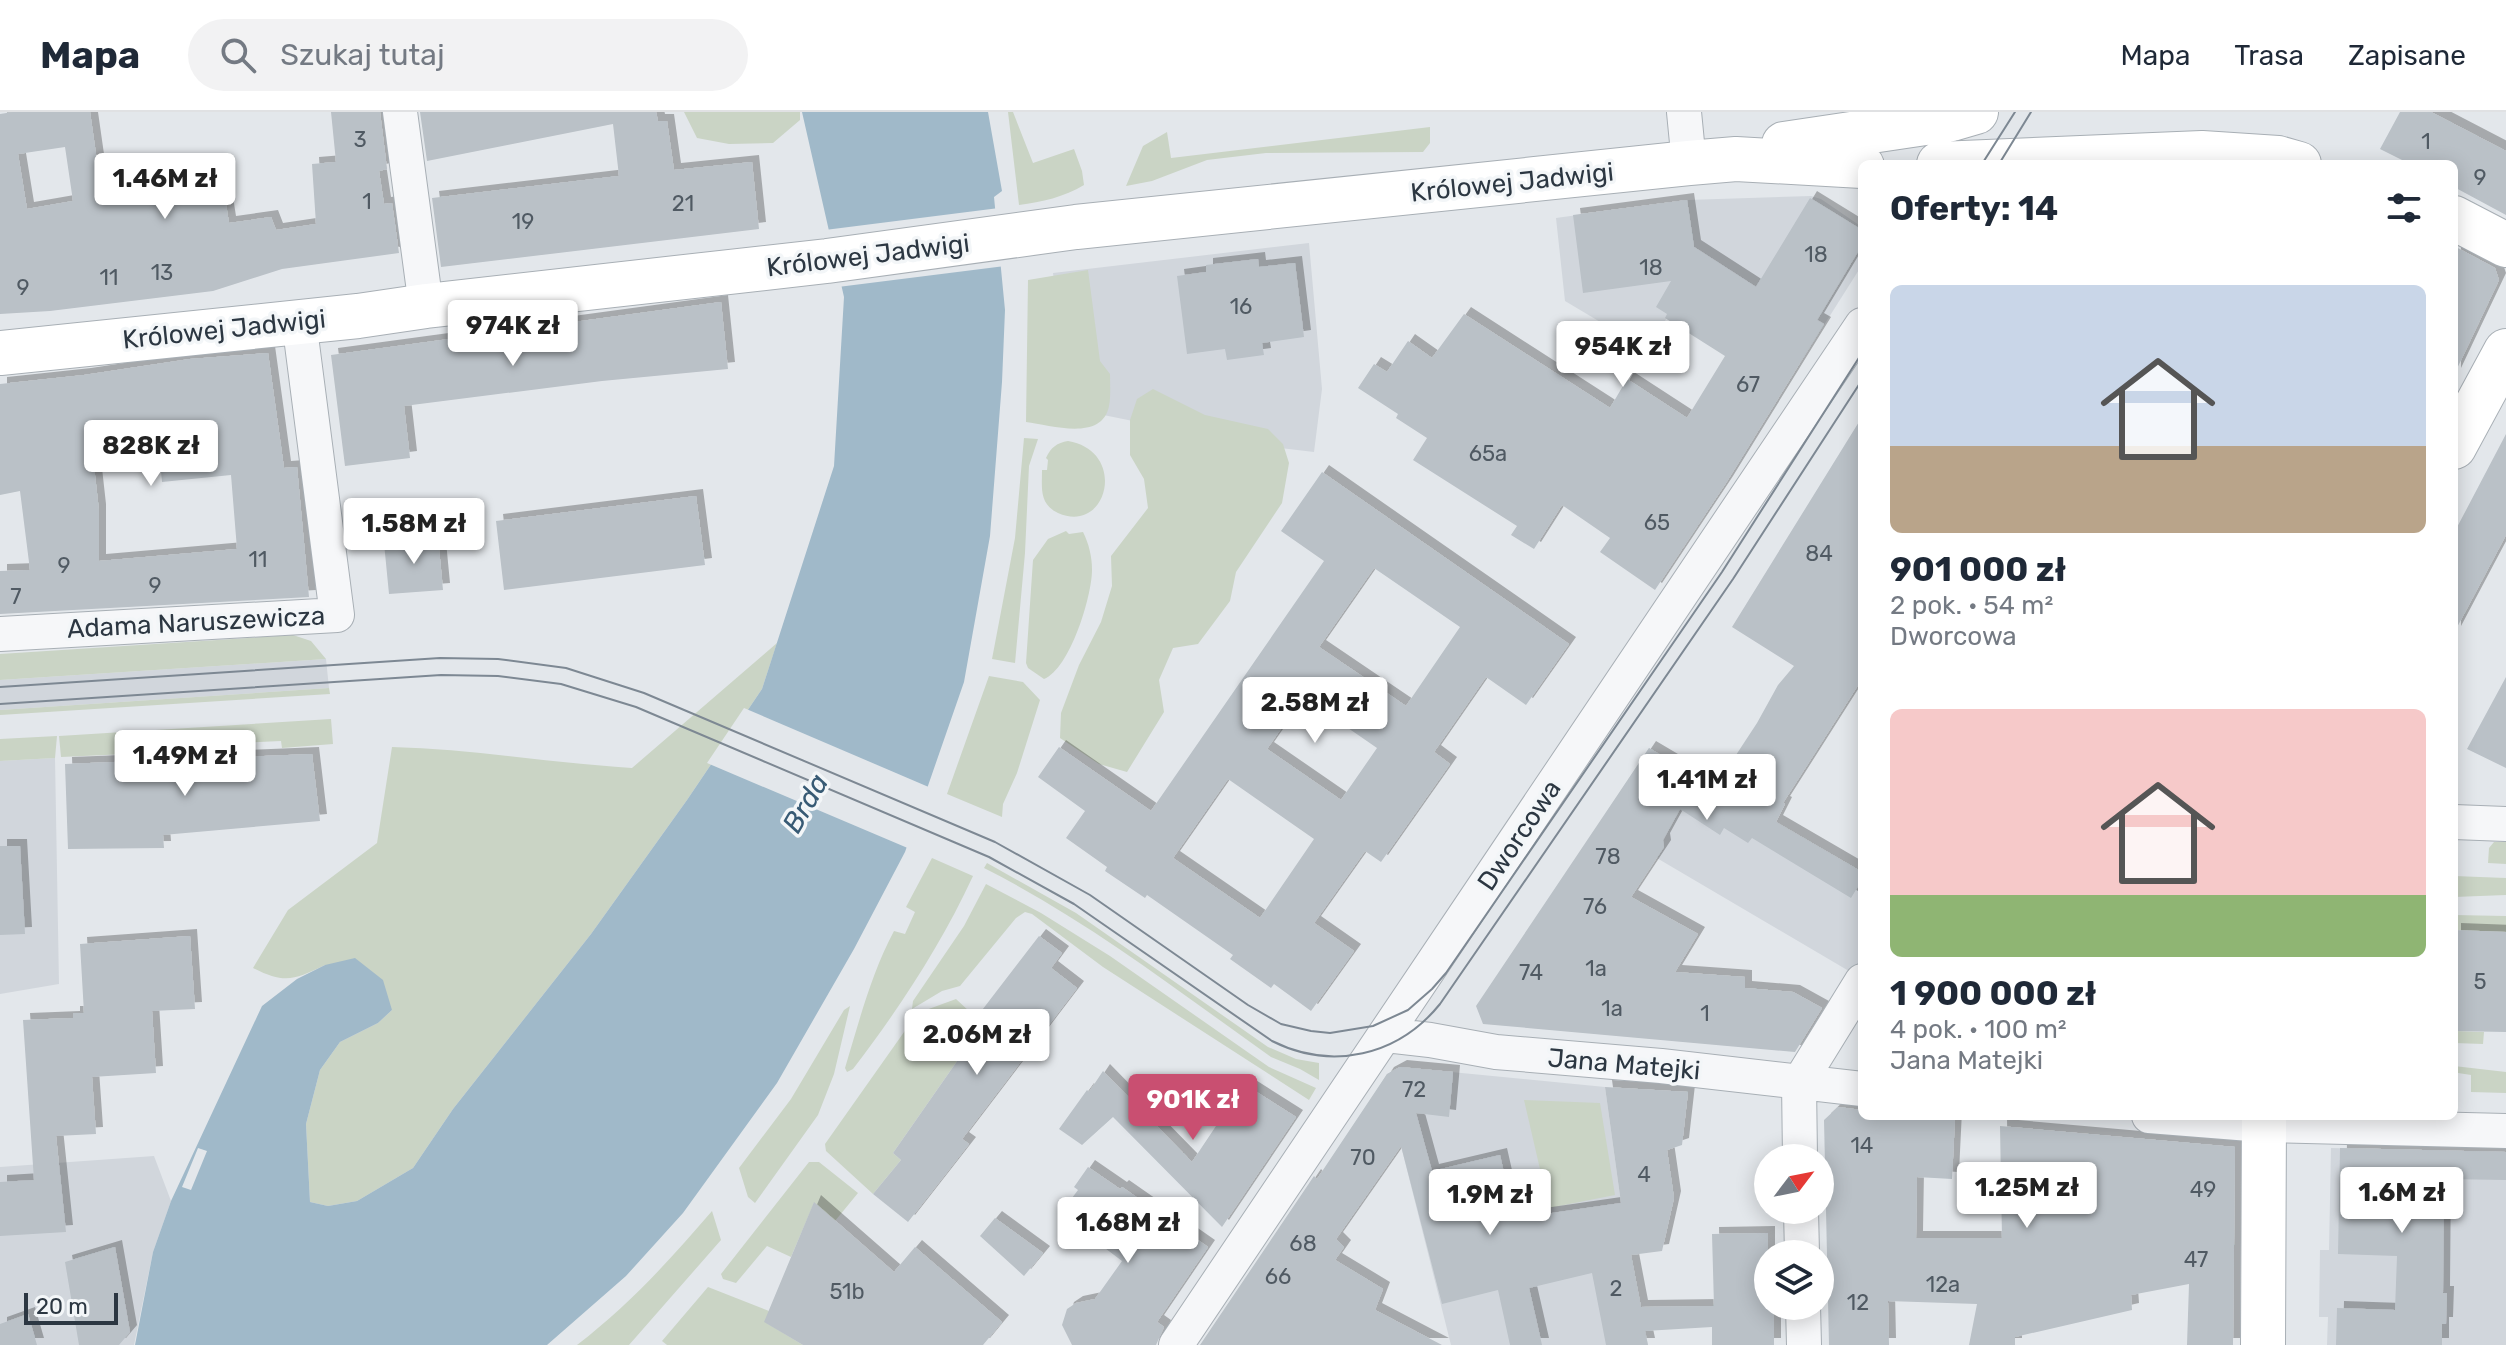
<!DOCTYPE html>
<html lang="pl">
<head>
<meta charset="utf-8">
<style>
	:root { --surface:#fff; --page:#f2f2f3; --text:#1f2937; --muted:#747a83; --line:#e0e1e3; --accent:#c94f71 }
	body { margin:0; font-family:Rubik,sans-serif; background:var(--page); color:var(--text); height:100vh; display:flex; flex-direction:column; font-size:30px; white-space:nowrap }
	* { box-sizing:border-box; margin:0 }
	p { font-size:26px; color:var(--muted) }
	.icon { flex:none; width:44px; height:44px; fill:none; stroke:currentColor; stroke-width:2; stroke-linecap:round; stroke-linejoin:round }
	.map { position:relative; flex:1; overflow:hidden }
	.details { position:absolute; left:1858px; top:48px; width:600px; height:960px; display:flex; flex-direction:column; background:var(--surface); border-radius:12px; box-shadow:0 4px 20px #0003 }
	.details>* { flex:none }
	.needle { width:52px; rotate:58deg }
	.buttons { position:absolute; left:1754px; top:1032px; display:grid; gap:16px }
	.buttons a { display:grid; place-items:center; width:80px; height:80px; border-radius:50%; background:var(--surface); box-shadow:0 4px 20px #0003; font-size:40px }
	.scale { position:absolute; left:24px; bottom:20px; width:94px; box-sizing:border-box; padding-left:8px; border:4px solid #2c3742; border-top:0; font-size:22px; line-height:28px; white-space:nowrap; color:#2c3742; -webkit-text-stroke:6px #f3f6f8; paint-order:stroke }
	.price { position:absolute; translate:-50% -68px; padding:0 18px; border-radius:8px; background:#fff; color:#222; font-size:26px; line-height:52px; filter:drop-shadow(0 2px 4px #0008) }
	.price::after { content:''; position:absolute; left:50%; top:48px; width:24px; height:18px; margin-left:-12px; background:inherit; clip-path:polygon(0 0,100% 0,50% 100%) }
	.price.active { background:var(--accent); color:#fff }
	ul { padding:0; list-style:none }
	li { display:grid; align-content:center; gap:16px; height:424px; padding:0 32px }
	li span { display:grid; place-items:center; height:248px; border-radius:12px; color:#555 }
	li>.icon { margin-inline-start:auto }
	span .icon { width:144px; height:144px; fill:#fffc; stroke-width:1 }
	li b { font-size:34px }
	h2 { display:flex; justify-content:space-between; align-items:center; height:96px; padding:0 32px; font-size:34px }
	header { display:flex; align-items:center; gap:48px; box-sizing:border-box; height:112px; padding:0 40px; background:var(--surface); border-bottom:2px solid var(--line) }
	header strong { font-size:38px }
	nav { display:flex; gap:44px; margin-inline-start:auto; font-size:28px }
	.search { width:560px; height:72px; background:var(--page); display:flex; align-items:center; gap:20px; box-sizing:border-box; padding:0 28px; border-radius:44px; color:var(--muted); font-size:30px }
	.map>svg:first-child { display:block }
	.built { fill:#d1d6dc }
	.green { fill:#cad4c5 }
	.water { fill:#a0b9c9 }
	.pier { fill:#e3e7eb }
	.building { fill:#bac1c7; fill-rule:evenodd; filter:url(#shadow) }
	.lines { fill:none; stroke-linecap:round; stroke-linejoin:round }
	.street-casing { stroke:#a8afb5; stroke-width:36 }
	.secondary-casing { stroke:#a8afb5; stroke-width:46 }
	.street { stroke:#f6f7f9; stroke-width:34 }
	.secondary { stroke:#fff; stroke-width:44 }
	.tram { stroke:#7d8893; stroke-width:2 }
	.labels { text-anchor:middle; stroke-width:7; stroke-linejoin:round; paint-order:stroke }
	.number-label { font-size:22px; fill:#505a63 }
	.street-label { font-size:26px; fill:#2c3742; stroke:#f3f6f8 }
	.water-label { font-size:28px; font-style:italic; fill:#375a74; stroke:#f3f6f8 }
</style>
</head>
<body>
<header>
<strong>Mapa</strong>
<div class="search"><svg class="icon" aria-label="search" viewBox="0 0 24 24"><circle cx="10" cy="10" r="6"/><path d="M15 15l6 6"/></svg>Szukaj tutaj</div>
<nav><a>Mapa</a><a>Trasa</a><a>Zapisane</a></nav>
</header>
<div class="map">
<svg width="2506" height="1233" viewBox="0 0 2506 1233">
	<defs>
		<filter id="shadow"><feDropShadow dx="7" dy="-7" stdDeviation="0" flood-color="#0004"/></filter>
	</defs>
	<rect width="100%" height="100%" fill="#e3e7eb"/>
	<path class="built" d="M1811,84L1821,87L1862,115V153L1800,251L1682,177L1649,239L1565,189L1556,106L1687,88Z
		M1309,131L1322,277L1314,340L1246,332L1069,296L1053,161Z
		M326,547L329,576L0,598V568Z
		M1649,636L1862,760V849L1854,862L1599,712Z
		M55,646L59,872L0,882V649Z
		M1400,955L1605,975L1621,1091L1648,1233H1451L1401,1034L1368,992L1387,962Z
		M2331,1036L2506,1040V1233H2327L2328,1205H2319L2320,1138H2329Z
		M154,1044L171,1089L153,1140L134,1233H0V1055Z"/>
	<path class="green" d="M684,0H800V8L773,31L729,32L697,26Z
		M1008,0H1013L1033,51L1074,37L1082,59L1084,73C1064,85 1042,90 1019,93Z
		M1430,15V31L1423,40L1266,41L1207,48L1152,69L1126,74L1143,34L1167,20L1171,46Z
		M1088,158L1100,249L1110,262C1110,272 1111,284 1109,294C1102,330 1051,313 1026,310L1028,168Z
		M1153,277L1205,303L1268,317L1283,332L1289,351L1282,391L1236,460L1230,489L1198,532L1173,536L1159,568L1164,600L1127,660L1099,652L1060,626L1061,601L1079,553L1101,510L1112,474L1111,444L1148,396L1144,367L1130,343V308L1137,287Z
		M1024,326L1038,327L1029,354L1025,441L1015,551L992,547L1015,426Z
		M1068,329C1128,339 1108,423 1058,401C1039,392 1042,376 1042,358H1047L1048,348L1046,346C1051,335 1057,331 1068,329Z
		M1066,419L1069,422L1083,420C1089,432 1092,445 1092,458C1092,484 1070,557 1044,567L1028,556L1026,551L1033,448L1048,427Z
		M293,523L311,529L326,547L0,568V542Z
		M777,531L762,577L687,688L591,822L453,997L413,1056L357,1089L328,1094L310,1090L306,1012L320,958L340,930L378,911L392,898L325,853C294,868 285,872 253,856L288,798L377,731L392,635C472,637 552,651 632,656Z
		M989,564L1023,570L1040,588L1017,661L1003,692L1002,705L947,682Z
		M329,576L330,582L0,603V598Z
		M331,607L333,632L282,636L281,629L237,631V637L61,645L59,624Z
		M57,624L55,646L0,649V627Z
		M2494,730H2506V752L2488,751L2489,736Z
		M932,746L973,764C941,833 899,897 853,957L847,960L845,956C859,910 871,862 894,819L905,822L915,800L906,795Z
		M987,751L1076,801L1268,935L1296,947L1319,951V968L1300,957L1271,945C1178,879 1087,808 984,756Z
		M2454,764L2506,766V783L2454,785Z
		M986,772L1041,801L1110,844L1269,955L1316,976L1309,988L1103,855L1032,802L1025,800L1016,806L960,874L942,879L912,897L913,889L964,814Z
		M2454,803L2506,804V820L2454,818Z
		M956,887L983,912L893,1041L901,1048L873,1082L826,1039L825,1032L909,913L926,898Z
		M850,894L834,962L818,1003L755,1091L748,1085L739,1056L791,987L844,898Z
		M2454,919L2484,920L2483,932L2454,931Z
		M2454,954L2506,960V981L2471,980V963L2458,961L2457,980L2454,979Z
		M1524,988L1600,991L1615,1083L1549,1096Z
		M809,1050H819L858,1081L835,1109L814,1091L791,1145L767,1134L736,1171L723,1167L721,1162Z
		M712,1099L721,1128L629,1233H577C629,1193 669,1149 712,1099Z
		M708,1175L769,1199L765,1210L803,1233H667L662,1229Z"/>
	<path class="water" d="M802,0H988L1002,79L994,85L1005,198L1002,270L990,424L964,570L905,740L854,837L777,971L683,1101L626,1164L547,1233H135L153,1140L171,1089L262,894L297,867L325,853L355,846L383,868L392,898L378,911L340,930L320,958L306,1012L310,1090L328,1094L357,1089L413,1056L453,997L591,822L687,688L762,577L834,354L844,185Z"/>
	<path class="pier" d="M999,96L1005,154L838,175L825,118Z
		M744,596L931,676L910,737L707,651Z
		M198,1036L207,1039L191,1078L182,1075Z"/>
	<path class="building" d="M13,0H90L102,84L169,77L167,64L197,61L199,76L223,73L229,111L271,105L276,118L316,112L312,52L336,50L331,0H380L387,57L379,59L384,92L392,91L399,141L282,157L213,179L50,199L0,202V2ZM65,35L73,89L27,97L18,42Z
		M420,0H656L658,9H667L674,58L752,50L759,117L441,155L432,86L619,64L613,12L427,49Z
		M2400,0H2431L2506,39V103L2454,75V52H2410L2380,37Z
		M1810,86L1862,118V133L1817,208L1824,212L1726,371L1655,478L1600,440L1610,426L1562,393L1534,437L1511,423L1517,414L1413,348L1427,326L1396,306L1398,302L1358,276L1374,252L1387,260L1408,229L1432,246L1464,202L1610,296L1627,267L1687,306L1725,244L1665,206L1667,202L1656,195L1671,169L1583,181L1573,103L1687,88L1694,135L1756,175Z
		M2454,134L2495,156L2499,168L2454,263Z
		M1258,147L1259,155L1295,151L1304,225L1262,231L1264,243L1227,248L1225,237L1187,242L1177,164L1206,160V153Z
		M721,190L728,257L602,269L404,294L410,346L345,354L331,243Z
		M268,241L284,356L297,355L309,485L0,502V459L30,458L20,379L0,383V272L84,263L190,247ZM158,327L162,370L231,363L237,437L99,449V399L92,336Z
		M1862,305V567L1783,691L1785,692L1776,710L1862,760V768L1851,786L1752,726L1748,731L1724,716L1720,723L1680,697L1663,728L1664,735L1631,785L1698,822L1675,860L1745,865V876L1793,880L1822,896L1795,940L1483,912L1476,894L1649,636L1715,675L1757,611L1778,573L1794,554L1732,515Z
		M2506,322V423L2454,521V421Z
		M1322,360L1569,532L1526,593L1486,565L1434,640L1450,652L1381,750L1365,739L1314,811L1354,839L1311,899L1274,872L1271,876L1230,847L1233,843L1147,783L1145,786L1105,759L1107,755L1066,726L1085,699L1038,665L1059,635L1151,699L1324,449L1281,419ZM1374,456L1460,515L1406,594L1319,535ZM1303,585L1377,636L1341,688L1267,637ZM1228,667L1314,727L1260,806L1173,746Z
		M696,384L705,453L504,478L496,409Z
		M438,426L443,478L389,482L384,431Z
		M2506,565V656L2467,637Z
		M312,642L320,709L163,723L164,736L68,737L65,652Z
		M0,734H20L25,822L0,823Z
		M2454,818L2506,820V920L2454,919Z
		M190,824L195,897L152,899L156,961L92,965L96,1022L56,1024L66,1120L0,1124V1070L34,1068L23,908L73,906V901H84L80,832Z
		M1039,824L1062,841L1051,856L1077,876L962,1027L969,1032L908,1110L873,1082L901,1048L893,1041L983,912L976,906Z
		M1400,955L1453,960L1449,1005L1416,1001L1432,1059L1500,1043L1512,1096L1528,1092L1531,1104L1621,1091L1605,975L1688,980L1682,1033L1667,1038L1674,1086L1662,1139L1631,1143L1641,1195L1714,1194L1712,1122L1768,1121V1194H1774V1233H1712V1215L1645,1219L1648,1233H1606L1592,1161L1529,1176L1542,1233H1510L1498,1178L1442,1192L1401,1034L1336,1127L1344,1135L1335,1148L1383,1177L1375,1198L1442,1233H1200L1314,1064L1317,1067L1387,962Z
		M1103,959L1192,1050L1244,972L1296,1005L1222,1115L1113,1005L1082,1033L1059,1017L1087,978L1089,980Z
		M1838,995L1862,998V1004L1955,1006L1952,1067L1917,1065L1916,1126H2002L2000,1014L2235,1035L2233,1233H2187L2189,1172L2131,1183L2132,1198L2015,1225V1233H1969L1977,1192L1888,1189L1889,1233H1829L1824,1008Z
		M2340,1036L2506,1040V1068L2444,1067L2443,1181H2447L2446,1212H2442V1233H2336L2337,1196L2395,1198L2397,1144L2338,1142Z
		M1088,1055L1120,1077L1122,1075L1208,1135L1157,1210L1164,1215L1156,1233H1072L1062,1213L1067,1197L1076,1191L1095,1187L1122,1149L1060,1102L1078,1078L1074,1075Z
		M814,1090L894,1160L915,1135L1002,1210L983,1233H803L764,1210Z
		M995,1106L1043,1141L1024,1164L980,1124Z
		M115,1135L130,1220L119,1233H79L65,1150Z
		M28,1202L37,1233H0V1212Z"/>
	<g class="lines">
		<g class="street-casing">
			<path id="street" d="M400,0L426,194
				M1684,0L1689,51
				M0,522L337,503L299,209
				M2454,710L2506,712
				M1386,923L1430,928L1496,940L1661,954L1862,977
				M2149,1004L2263,1013L2506,1019
				M1800,1046L1799,971L1862,869
				M1801,1098L1802,1142
				M1803,1194L1804,1233
				M1176,1233L1862,213"/>
		</g>
		<g class="secondary-casing">
			<path id="secondary" d="M1784,32L1952,7L1976,0
				M1939,52L2202,41L2278,46L2299,52
				M2454,106L2506,133
				M0,241L358,204L426,194L827,149L1076,115L1689,51L1736,47L1862,54
				M2454,335L2506,239
				M2263,1233L2264,1004"/>
		</g>
		<use href="#street" class="street"/>
		<use href="#secondary" class="secondary"/>
		<path class="tram" d="M1982,52L2015,0
			M1999,52L2031,0
			M0,575L440,546L498,547L566,556L644,581L995,730L1090,783L1248,893L1281,912L1311,919L1330,921L1373,914L1408,898L1432,877L1446,861L1722,460L1862,241
			M0,592L441,563L498,564L561,572L636,595L989,745L1074,792L1272,929C1332,959 1398,944 1440,892L1733,467L1862,268"/>
	</g>
	<g class="labels">
		<g class="number-label">
			<text x="360" y="35">3</text>
			<text x="2426" y="37">1</text>
			<text x="2480" y="73">9</text>
			<text x="367" y="97">1</text>
			<text x="683" y="99">21</text>
			<text x="523" y="117">19</text>
			<text x="1816" y="150">18</text>
			<text x="1651" y="163">18</text>
			<text x="162" y="168">13</text>
			<text x="109" y="173">11</text>
			<text x="23" y="183">9</text>
			<text x="1241" y="202">16</text>
			<text x="1748" y="280">67</text>
			<text x="1488" y="349">65a</text>
			<text x="1657" y="418">65</text>
			<text x="1819" y="449">84</text>
			<text x="258" y="455">11</text>
			<text x="64" y="461">9</text>
			<text x="155" y="481">9</text>
			<text x="16" y="492">7</text>
			<text x="1608" y="752">78</text>
			<text x="1595" y="802">76</text>
			<text x="1596" y="864">1a</text>
			<text x="1531" y="868">74</text>
			<text x="2480" y="877">5</text>
			<text x="1612" y="904">1a</text>
			<text x="1705" y="909">1</text>
			<text x="1414" y="985">72</text>
			<text x="1862" y="1041">14</text>
			<text x="1363" y="1053">70</text>
			<text x="1644" y="1070">4</text>
			<text x="2203" y="1085">49</text>
			<text x="1303" y="1139">68</text>
			<text x="2196" y="1155">47</text>
			<text x="1278" y="1172">66</text>
			<text x="1943" y="1180">12a</text>
			<text x="1616" y="1184">2</text>
			<text x="847" y="1187">51b</text>
			<text x="1858" y="1198">12</text>
		</g>
		<g class="street-label">
			<text transform="translate(1512 70) rotate(-6)" y="9">Królowej Jadwigi</text>
			<text transform="translate(868 143) rotate(-7)" y="9">Królowej Jadwigi</text>
			<text transform="translate(224 217) rotate(-6)" y="9">Królowej Jadwigi</text>
			<text transform="translate(196 510) rotate(-3)" y="9">Adama Naruszewicza</text>
			<text transform="translate(1519 723) rotate(-56)" y="9">Dworcowa</text>
			<text transform="translate(1624 952) rotate(5)" y="9">Jana Matejki</text>
		</g>
		<g class="water-label">
			<text transform="translate(805 691) rotate(-60)" y="10">Brda</text>
		</g>
	</g>
</svg>
<div class="buttons">
<a><svg class="needle" viewBox="-14 -14 28 28"><path d="M0-13l5 13h-10z" fill="#e53935"/><path d="M0 13l5-13h-10z" fill="#747a83"/></svg></a>
<a><svg class="icon" aria-label="layers" viewBox="0 0 24 24"><path d="M12 4l9 5-9 5-9-5zM3 14l9 5 9-5"/></svg></a>
</div>
<div class="scale">20 m</div>
<b class="price" style="left:165px;top:109px">1.46M zł</b>
<b class="price" style="left:513px;top:256px">974K zł</b>
<b class="price" style="left:1623px;top:277px">954K zł</b>
<b class="price" style="left:151px;top:376px">828K zł</b>
<b class="price" style="left:414px;top:454px">1.58M zł</b>
<b class="price" style="left:1315px;top:633px">2.58M zł</b>
<b class="price" style="left:185px;top:686px">1.49M zł</b>
<b class="price" style="left:1707px;top:710px">1.41M zł</b>
<b class="price" style="left:977px;top:965px">2.06M zł</b>
<b class="price active" style="left:1193px;top:1030px">901K zł</b>
<b class="price" style="left:2027px;top:1118px">1.25M zł</b>
<b class="price" style="left:2402px;top:1123px">1.6M zł</b>
<b class="price" style="left:1490px;top:1125px">1.9M zł</b>
<b class="price" style="left:1128px;top:1153px">1.68M zł</b>
<section class="details">
<h2>Oferty: 14<svg class="icon" aria-label="filters" viewBox="0 0 24 24"><path d="M4 7h16M4 17h16"/><circle cx="9" cy="7" r="2"/><circle cx="15" cy="17" r="2"/></svg></h2>
<ul>
<li><span style="background:linear-gradient(#c9d6e8 65%,#b9a48a 0)"><svg class="icon" aria-label="home" viewBox="0 0 24 24"><path d="M3 11l9-7 9 7M6 9v11h12V9"/></svg></span><div><b>901 000 zł</b><p>2 pok. · 54 m²</p><p>Dworcowa</p></div></li>
<li><span style="background:linear-gradient(#f6c9c9 75%,#8fb573 0)"><svg class="icon" aria-label="home" viewBox="0 0 24 24"><path d="M3 11l9-7 9 7M6 9v11h12V9"/></svg></span><div><b>1 900 000 zł</b><p>4 pok. · 100 m²</p><p>Jana Matejki</p></div></li>
</ul>
</section>
</div>
</body>
</html>
